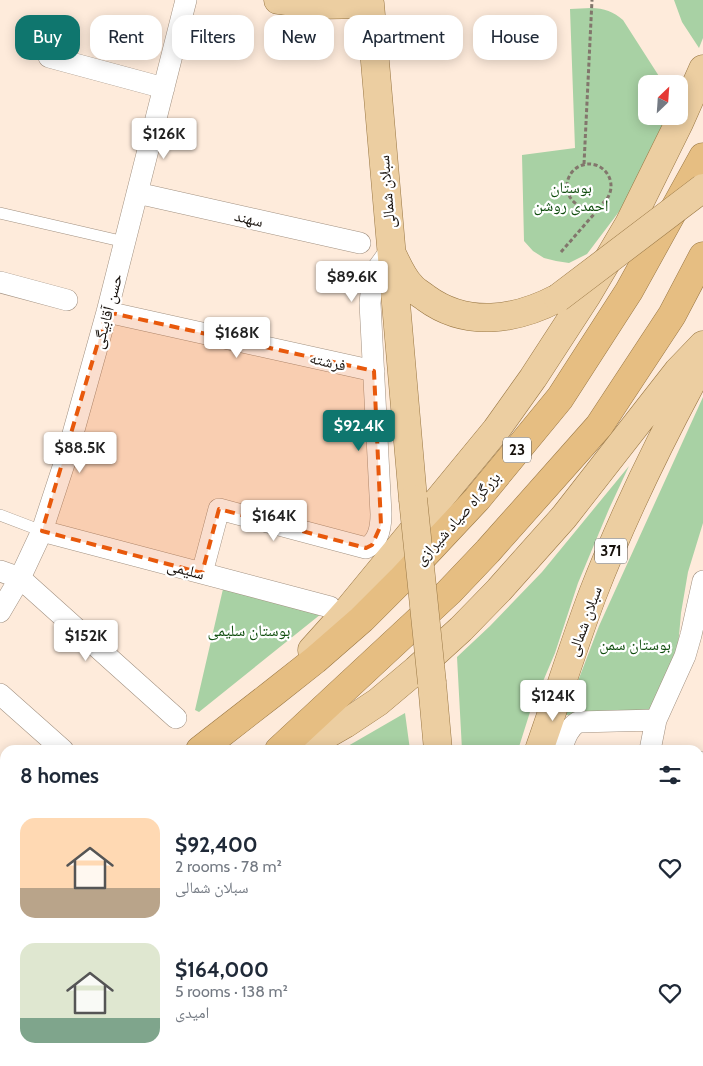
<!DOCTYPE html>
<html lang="en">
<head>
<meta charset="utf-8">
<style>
	:root { --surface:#fff; --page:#f6f6f7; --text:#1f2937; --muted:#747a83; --accent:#0f766e }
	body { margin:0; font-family:Cabin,"Noto Naskh Arabic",sans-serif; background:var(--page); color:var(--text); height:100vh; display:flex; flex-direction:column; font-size:19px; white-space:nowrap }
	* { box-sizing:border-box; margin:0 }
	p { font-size:16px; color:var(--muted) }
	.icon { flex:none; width:28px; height:28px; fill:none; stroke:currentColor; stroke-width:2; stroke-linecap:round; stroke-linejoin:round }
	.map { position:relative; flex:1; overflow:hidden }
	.details { position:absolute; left:0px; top:745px; width:704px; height:321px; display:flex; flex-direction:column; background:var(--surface); border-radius:15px 15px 0 0; box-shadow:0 2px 12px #0003 }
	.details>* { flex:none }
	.top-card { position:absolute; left:15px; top:15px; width:674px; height:45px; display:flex; gap:10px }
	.needle { width:32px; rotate:25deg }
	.controls { position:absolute; left:638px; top:75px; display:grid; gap:10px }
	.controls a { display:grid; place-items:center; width:50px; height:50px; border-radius:10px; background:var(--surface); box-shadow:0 2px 12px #0003; font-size:25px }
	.price { position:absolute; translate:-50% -42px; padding:0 11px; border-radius:5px; background:#fff; color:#222; font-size:16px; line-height:32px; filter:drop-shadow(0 1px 2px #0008) }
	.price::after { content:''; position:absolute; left:50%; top:30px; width:15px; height:11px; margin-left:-8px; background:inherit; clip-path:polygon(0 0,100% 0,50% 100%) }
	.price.active { background:var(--accent); color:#fff }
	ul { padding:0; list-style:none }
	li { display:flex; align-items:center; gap:15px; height:125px; padding:0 20px }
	li span { display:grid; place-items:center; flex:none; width:140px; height:100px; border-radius:15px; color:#555 }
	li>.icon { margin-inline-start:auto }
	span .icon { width:60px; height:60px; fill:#fffc; stroke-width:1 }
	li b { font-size:21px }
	h2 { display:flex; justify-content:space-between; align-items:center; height:60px; padding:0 20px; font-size:21px }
	.pill { padding:0 18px; border-radius:15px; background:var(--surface); box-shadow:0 2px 12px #0003; font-size:18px; line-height:45px }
	.pill.active { background:var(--accent); color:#fff }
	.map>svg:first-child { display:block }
	.green { fill:#a8d1a4 }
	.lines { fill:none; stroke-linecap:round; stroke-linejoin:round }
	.service-casing { stroke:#a29181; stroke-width:12 }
	.minor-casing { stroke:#a29181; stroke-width:22 }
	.primary-casing { stroke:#974; stroke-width:29 }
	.trunk-casing { stroke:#974; stroke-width:29 }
	.path { stroke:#82766c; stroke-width:3; stroke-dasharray:4 2.5; stroke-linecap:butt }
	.service { stroke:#fff; stroke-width:11 }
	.minor { stroke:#fff; stroke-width:21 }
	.primary { stroke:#eccea1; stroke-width:28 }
	.trunk { stroke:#e6be82; stroke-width:28 }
	.primary-bridge-casing { stroke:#974; stroke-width:29; stroke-linecap:butt }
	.primary-bridge { stroke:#eccea1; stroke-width:28 }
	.marked { fill:#e8590c; fill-opacity:0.2; stroke:#e8590c; stroke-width:4; stroke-dasharray:10 6; stroke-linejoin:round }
	.labels { text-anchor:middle; stroke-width:4.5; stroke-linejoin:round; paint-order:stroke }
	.shield { fill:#fff; stroke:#5c5854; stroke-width:1 }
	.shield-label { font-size:15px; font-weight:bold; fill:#16100b }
	.park-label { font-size:16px; fill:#0f4d0d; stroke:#fff }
	.street-label { font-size:16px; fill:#16100b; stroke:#fff }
</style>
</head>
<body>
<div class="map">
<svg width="703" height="1066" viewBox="0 0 703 1066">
	<rect width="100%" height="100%" fill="#feebdb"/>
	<path class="green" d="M674,0H703V38L699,48L682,22Z
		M591,8C604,8 614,12 623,20L664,84H646V116H667V119L621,209L587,254L569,263L556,261L544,258L533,251L524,241L522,155L575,148L570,9Z
		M703,397V523L688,572L681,613L678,647L653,712L565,715L599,626Z
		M629,466L609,509L578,583L555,653L530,712L518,750H462L457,657L490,626L542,572Z
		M223,589L321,614L199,712L195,710Z
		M405,713L410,750H341Z"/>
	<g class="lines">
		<g class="service-casing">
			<path id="service" d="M0,213L125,242
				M0,515L42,531"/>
		</g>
		<g class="minor-casing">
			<path id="minor" d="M49,57L164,88
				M137,193L360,243
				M0,282L67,300
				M107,312L374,371
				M42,531L330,607
				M0,571L20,578L176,718
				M202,573L219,509L366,548C379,542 381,527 381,514L370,303L372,284L378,268L391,250
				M0,612L20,578L42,531L67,455L107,312L186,0
				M0,694L63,750
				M561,750C565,739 568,728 578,722L656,720
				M650,750L656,720L685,656L691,635L703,581
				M699,762L703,775
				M699,960L703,959
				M0,1037L5,1042
				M26,1061L31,1066
				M205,1061L210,1066
				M661,1061L663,1066
				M368,1066L374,1061
				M412,1066V1061
				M604,1066L606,1061"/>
		</g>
		<g class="primary-casing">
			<path id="primary" d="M278,0L314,5L370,4L413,499
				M393,256C398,266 403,278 411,286C415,291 421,294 426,298C467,328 516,320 558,298
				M312,650L348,610L496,430L533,378L587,295L629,224L679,123L703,69
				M432,683L438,750
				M300,750L345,724L378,702L416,670L461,629L499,590L564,517L678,371L703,345
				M539,750C557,699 573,647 592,596C623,516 661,438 702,363
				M444,1066V1061
				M481,1066L482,1061"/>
		</g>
		<g class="trunk-casing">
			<path id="trunk" d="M200,750L272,694L315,660L362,619L401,580L477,499L560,398L629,291L703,157
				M279,750L449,592L488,551L599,426L672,315L703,256
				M0,885L5,882
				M0,936L5,933"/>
		</g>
		<path class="path" d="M567 186a22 22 0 1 1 44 0a22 22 0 1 1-44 0Z
			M584,164L592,0
			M561,252L601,206"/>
		<use href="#service" class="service"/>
		<use href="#minor" class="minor"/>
		<use href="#primary" class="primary"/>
		<use href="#trunk" class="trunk"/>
		<g class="primary-bridge-casing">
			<path id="primary-bridge" d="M558,298L703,188
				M413,499L432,683"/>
		</g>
		<use href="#primary-bridge" class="primary-bridge"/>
	</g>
	<path class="marked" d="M107,312L374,371L381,525L372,545L366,548L219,509L202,573L42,531Z"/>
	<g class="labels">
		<g class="shield">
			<rect x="503" y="437.5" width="28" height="25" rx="4"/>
			<rect x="595" y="538.5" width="32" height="25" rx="4"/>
		</g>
		<g class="shield-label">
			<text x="517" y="455">23</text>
			<text x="611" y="556">371</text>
		</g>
		<g class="park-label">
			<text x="571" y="193">بوستان<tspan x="571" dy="18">احمدی روشن</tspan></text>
			<text x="249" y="636">بوستان سلیمی</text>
			<text x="635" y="650">بوستان سمن</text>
		</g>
		<g class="street-label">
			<text transform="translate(386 192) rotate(-95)" y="6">سبلان شمالی</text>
			<text transform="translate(249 218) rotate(13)" y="6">سهند</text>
			<text transform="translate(107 311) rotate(-75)" y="6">حسن آقابیگی</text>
			<text transform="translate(328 361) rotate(13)" y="6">فرشته</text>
			<text transform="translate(457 518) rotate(-48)" y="6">بزرگراه صیاد شیرازی</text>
			<text transform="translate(186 569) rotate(15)" y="6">سلیمی</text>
			<text transform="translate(584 621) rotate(-70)" y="6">سبلان شمالی</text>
		</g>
	</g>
</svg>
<div class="controls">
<a><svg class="needle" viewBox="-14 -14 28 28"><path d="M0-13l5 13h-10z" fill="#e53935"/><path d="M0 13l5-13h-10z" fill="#747a83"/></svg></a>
</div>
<b class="price" style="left:164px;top:160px">$126K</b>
<b class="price" style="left:352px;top:303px">$89.6K</b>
<b class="price" style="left:237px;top:359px">$168K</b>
<b class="price active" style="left:359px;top:452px">$92.4K</b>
<b class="price" style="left:80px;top:474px">$88.5K</b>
<b class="price" style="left:274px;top:542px">$164K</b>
<b class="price" style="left:86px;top:662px">$152K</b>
<b class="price" style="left:553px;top:722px">$124K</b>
<div class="top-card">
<a class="pill active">Buy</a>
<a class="pill">Rent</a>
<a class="pill">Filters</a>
<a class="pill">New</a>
<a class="pill">Apartment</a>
<a class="pill">House</a>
</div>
<section class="details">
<h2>8 homes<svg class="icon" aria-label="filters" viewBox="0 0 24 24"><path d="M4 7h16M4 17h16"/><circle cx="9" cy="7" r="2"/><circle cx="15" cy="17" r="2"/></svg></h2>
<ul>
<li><span style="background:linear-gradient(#ffd9b3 70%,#b9a48a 0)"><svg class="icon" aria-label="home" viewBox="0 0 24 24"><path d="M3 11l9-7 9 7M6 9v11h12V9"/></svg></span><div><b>$92,400</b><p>2 rooms · 78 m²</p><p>سبلان شمالی</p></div><svg class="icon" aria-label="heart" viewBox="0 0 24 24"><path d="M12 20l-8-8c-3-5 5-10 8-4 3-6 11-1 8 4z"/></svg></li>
<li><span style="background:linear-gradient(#dfe7d0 75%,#7fa58c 0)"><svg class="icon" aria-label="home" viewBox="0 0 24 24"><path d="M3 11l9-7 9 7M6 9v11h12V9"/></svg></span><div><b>$164,000</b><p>5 rooms · 138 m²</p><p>امیدی</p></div><svg class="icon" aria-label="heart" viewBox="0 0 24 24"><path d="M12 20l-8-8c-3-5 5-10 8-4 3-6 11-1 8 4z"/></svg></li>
</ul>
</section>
</div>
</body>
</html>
